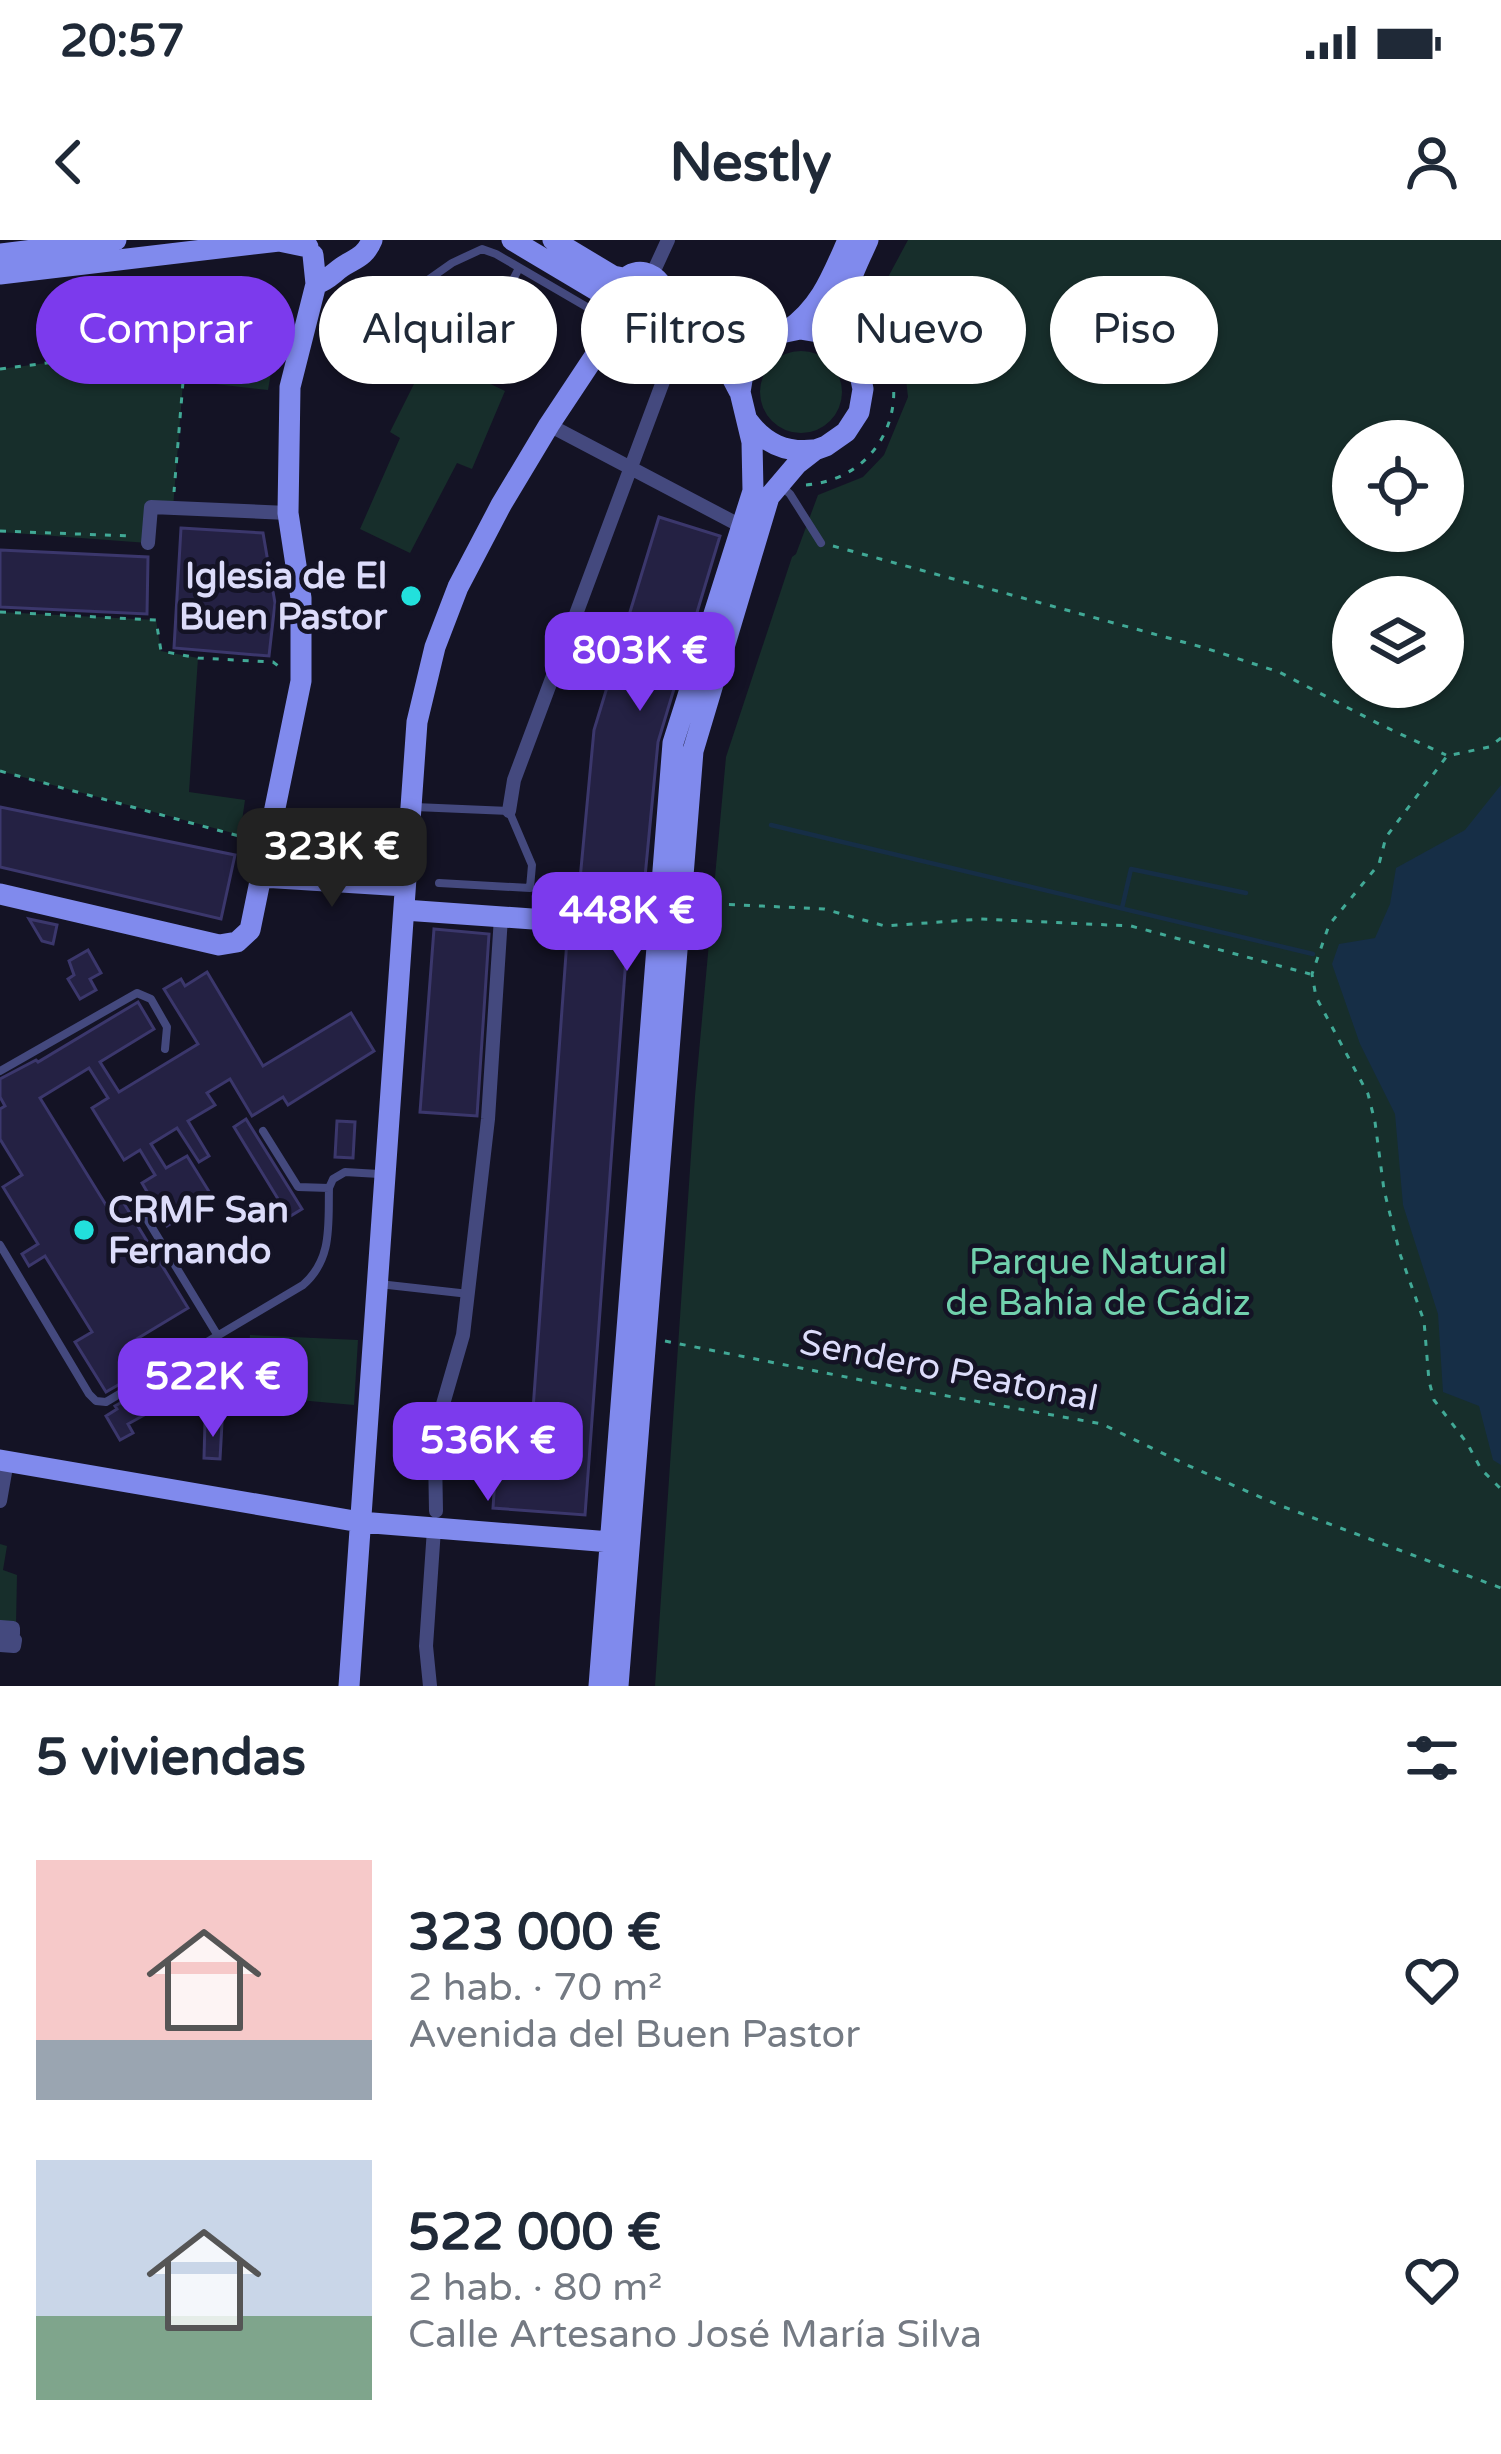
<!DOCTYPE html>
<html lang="es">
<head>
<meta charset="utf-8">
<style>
	:root { --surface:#fff; --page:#f6f6f7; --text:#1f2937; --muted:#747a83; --accent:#7c3aed }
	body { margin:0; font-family:"Varela Round",sans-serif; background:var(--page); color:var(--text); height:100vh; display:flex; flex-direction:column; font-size:45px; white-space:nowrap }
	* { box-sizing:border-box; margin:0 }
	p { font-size:39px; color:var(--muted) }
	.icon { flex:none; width:66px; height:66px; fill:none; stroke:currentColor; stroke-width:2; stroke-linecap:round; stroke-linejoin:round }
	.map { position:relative; height:1446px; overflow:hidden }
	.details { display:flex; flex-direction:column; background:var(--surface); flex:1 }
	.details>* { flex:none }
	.top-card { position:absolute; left:36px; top:36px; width:1431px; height:108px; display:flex; gap:24px }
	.buttons { position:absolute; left:1332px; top:180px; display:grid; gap:24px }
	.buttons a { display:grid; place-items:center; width:132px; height:132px; border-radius:50%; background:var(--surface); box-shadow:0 3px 9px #0004; font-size:60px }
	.price { position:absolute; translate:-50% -102px; padding:0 27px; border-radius:24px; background:var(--accent); color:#fff; font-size:39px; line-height:78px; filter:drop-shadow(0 3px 6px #0008) }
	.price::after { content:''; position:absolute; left:50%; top:72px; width:36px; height:27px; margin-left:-18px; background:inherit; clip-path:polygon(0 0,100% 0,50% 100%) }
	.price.on { background:#222; color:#fff }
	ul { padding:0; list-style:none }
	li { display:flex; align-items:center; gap:36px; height:300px; padding:0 36px }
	li span { display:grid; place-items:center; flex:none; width:336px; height:240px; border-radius:0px; color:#555 }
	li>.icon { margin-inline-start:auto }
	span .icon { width:144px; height:144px; fill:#fffc; stroke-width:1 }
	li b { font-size:51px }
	h2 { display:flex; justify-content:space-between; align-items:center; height:144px; padding:0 36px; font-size:51px }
	.chip { padding:0 42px; border-radius:54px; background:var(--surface); box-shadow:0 3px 9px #0004; font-size:42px; line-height:108px }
	.chip.on { background:var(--accent); color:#fff }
	.status { display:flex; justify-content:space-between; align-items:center; height:84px; padding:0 60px; background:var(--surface); direction:ltr }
	.status svg { height:33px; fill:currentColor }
	header { display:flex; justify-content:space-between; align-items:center; height:156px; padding:0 36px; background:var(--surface); font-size:54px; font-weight:700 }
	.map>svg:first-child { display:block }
	.green { fill:#172e2b; fill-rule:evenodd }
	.water { fill:#162e46 }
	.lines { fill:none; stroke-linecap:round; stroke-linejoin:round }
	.stream { stroke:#162e46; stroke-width:4.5 }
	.building { fill:#242143; stroke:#3b376c; stroke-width:3 }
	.path { stroke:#41a996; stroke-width:3; stroke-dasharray:6 9; stroke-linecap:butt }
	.lane { stroke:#44497e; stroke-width:8 }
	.street { stroke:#44497e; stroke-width:14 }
	.secondary { stroke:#808aed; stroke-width:21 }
	.poi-dot { fill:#22e0dc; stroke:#141325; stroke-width:4.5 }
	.labels { text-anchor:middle; stroke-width:9; stroke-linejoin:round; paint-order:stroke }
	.poi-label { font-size:36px; font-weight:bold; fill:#dcdcfa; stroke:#141325; text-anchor:end }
	.park-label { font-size:36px; fill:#71d1ad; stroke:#141325 }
	.street-label { font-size:36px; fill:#dcdcfa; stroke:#141325 }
</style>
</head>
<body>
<div class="status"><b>20:57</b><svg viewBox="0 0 49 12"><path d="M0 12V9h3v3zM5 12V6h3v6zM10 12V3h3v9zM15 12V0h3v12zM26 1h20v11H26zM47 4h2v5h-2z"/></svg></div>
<header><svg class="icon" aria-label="back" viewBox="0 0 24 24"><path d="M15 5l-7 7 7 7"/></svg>Nestly<svg class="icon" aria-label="person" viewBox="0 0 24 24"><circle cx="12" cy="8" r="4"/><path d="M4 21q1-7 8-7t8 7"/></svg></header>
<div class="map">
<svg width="1501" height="1446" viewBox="0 0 1501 1446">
	<rect width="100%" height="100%" fill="#141325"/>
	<path class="green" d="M908,0H1501V1446H655L695,856L726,517L792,317L796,314L818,255L863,237L884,215L908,157L902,104L872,67ZM1353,201H1443V291H1353ZM1353,357H1443V447H1353Z
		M277,99L268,150L198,142L200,108Z
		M186,105L173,268L152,267L148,303L0,292V129Z
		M760 152a41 41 0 1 1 82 0a41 41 0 1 1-82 0Z
		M429,114L505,151L472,229L457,223L410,313L360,289L400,198L390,192Z
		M0,372L156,380L161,411L198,418L189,552L245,560L240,595L0,531Z
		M250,1095L358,1100L354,1165L244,1155Z
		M0,1304L7,1306L3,1330L17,1335L16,1385H0Z"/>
	<path class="water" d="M1501,545V1225L1493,1220L1479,1166L1443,1152L1438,1074L1403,965L1395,874L1360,804L1332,724L1339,704L1375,698L1390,664L1396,628L1465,590Z"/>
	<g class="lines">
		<path class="stream" d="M771,585L1313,714
			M1122,668L1131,629L1246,653"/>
	</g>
	<path class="building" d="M659,277L720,296L658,502L642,668L578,661L594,490Z
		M181,288L263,293L275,363L269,416L174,408Z
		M0,310L148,317L147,374L0,367Z
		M0,567L235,615L221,679L0,627Z
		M29,679L57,685L53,704L42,701Z
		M434,689L489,694L477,876L420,872Z
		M567,700L627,704L585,1275L493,1268L497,1208L530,1211Z
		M88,710L101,733L90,739L96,750L80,759L68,739L74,735L69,721Z
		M207,732L263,826L351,773L374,811L288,865L283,857L252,876L230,839L207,853L215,865L188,881L209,916L199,922L177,888L151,904L166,928L187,916L213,958L167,986L142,943L155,935L140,910L124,920L92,868L108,858L89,828L40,858L106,965L120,957L188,1068L135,1100L151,1126L106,1152L75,1102L92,1092L45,1016L29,1026L22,1014L38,1004L3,947L22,935L0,899V869L5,866L0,857V839L36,820L38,822L138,762L154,789L100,822L119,852L198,804L164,749L181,739L185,746Z
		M246,879L302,969L289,977L234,887Z
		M337,881L355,882L353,918L335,917Z
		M230,1101L236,1111L168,1152L173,1159L128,1184L133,1193L120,1200L106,1176L117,1169L115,1166Z
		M205,1182L222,1183L220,1219L204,1218Z"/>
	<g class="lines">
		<path class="path" d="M188,105L285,94
			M0,129L186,105L174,252
			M806,245C890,238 922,143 865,84
			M0,291L130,296
			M833,306L1205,408L1279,432L1381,485L1446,515
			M0,372L156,380L161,411L198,418L273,422L281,428
			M1501,498L1489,507L1447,516L1386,597L1379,624L1329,685L1312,734L1316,757L1368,854L1375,882L1384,950L1400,1014L1424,1081L1429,1141L1434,1160L1467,1203L1481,1229L1501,1249
			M0,531L250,599
			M699,663L824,669L885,686L981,679L1131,686L1310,734
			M665,1101L881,1144L1102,1184L1187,1225L1276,1264L1501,1348"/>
		<path class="lane" d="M391,66L452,23L482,9L496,14L592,70L600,75L609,93
			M478,109L519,28
			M780,245L790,254L821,303
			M415,567L509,571L532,625L530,648L439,643
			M0,831L137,753L151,759L167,787L165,809
			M263,891L298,947L329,948
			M145,976L218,1096
			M0,1005L89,1154L96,1161L106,1162L303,1045C333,1019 328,984 329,948L333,939L345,932L379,934
			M379,1044L469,1054"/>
		<path class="street" d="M651,37L668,0
			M549,185L741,286
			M148,303L151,267L288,273
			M509,571L514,540L674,112
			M0,1261L7,1221
			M436,1271L435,1214L439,1178L463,1095L488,879L501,677
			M0,1387L13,1388V1394L0,1393
			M0,1399L15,1400L14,1406L0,1405
			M430,1446L426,1406L434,1289"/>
		<path class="secondary" d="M512,0L601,53L624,86L639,90L663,87L671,89L706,109L728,130L739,151
			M553,0L613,36L623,38
			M0,14L116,0
			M0,34L279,1L308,7
			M316,44C328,40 332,34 342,27C356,18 365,17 372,0
			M611,66C613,40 640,18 661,44C667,52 669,63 676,71C713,90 731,104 773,95
			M788,90C821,67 832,36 848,0
			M849,111C835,62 849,43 868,0
			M748,181C765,204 786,213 814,210
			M262,637L405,646
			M0,654L219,705L237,702L250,690L301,441V358L288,273L290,147L316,44L313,15
			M404,670L659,688
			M0,1220L360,1282L623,1303
			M349,1446L417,482L435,407L458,347L501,265L549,185L618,81
			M599,1446L673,503L753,251L752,202L740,152L744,128L757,108L776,94L800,89L824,93L844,106L858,125L863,149L859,172L846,192L826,206L815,210L797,224L769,257L693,511L618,1446"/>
	</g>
	<g class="poi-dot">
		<circle cx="411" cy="356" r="12"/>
		<circle cx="84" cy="990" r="12"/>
	</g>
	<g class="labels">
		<g class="poi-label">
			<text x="387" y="348">Iglesia de El<tspan x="387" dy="41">Buen Pastor</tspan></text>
			<text x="108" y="982" text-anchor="start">CRMF San<tspan x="108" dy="41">Fernando</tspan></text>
		</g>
		<g class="park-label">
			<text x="1098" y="1034">Parque Natural<tspan x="1098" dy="41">de Bahía de Cádiz</tspan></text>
		</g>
		<g class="street-label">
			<text transform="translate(949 1129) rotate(11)" y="13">Sendero Peatonal</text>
		</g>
	</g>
</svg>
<div class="buttons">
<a><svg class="icon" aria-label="locate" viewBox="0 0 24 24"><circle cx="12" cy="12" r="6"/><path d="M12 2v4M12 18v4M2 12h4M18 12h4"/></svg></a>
<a><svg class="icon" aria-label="layers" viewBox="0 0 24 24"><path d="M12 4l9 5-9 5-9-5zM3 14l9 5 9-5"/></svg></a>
</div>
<b class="price" style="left:640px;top:474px">803K €</b>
<b class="price on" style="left:332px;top:670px">323K €</b>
<b class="price" style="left:627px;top:734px">448K €</b>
<b class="price" style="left:213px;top:1200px">522K €</b>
<b class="price" style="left:488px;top:1264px">536K €</b>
<div class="top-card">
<a class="chip on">Comprar</a>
<a class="chip">Alquilar</a>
<a class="chip">Filtros</a>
<a class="chip">Nuevo</a>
<a class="chip">Piso</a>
</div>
</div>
<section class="details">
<h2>5 viviendas<svg class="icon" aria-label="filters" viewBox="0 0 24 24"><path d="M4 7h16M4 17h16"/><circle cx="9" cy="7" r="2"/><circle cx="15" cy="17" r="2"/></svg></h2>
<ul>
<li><span style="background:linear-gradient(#f6c9c9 75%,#9aa5b1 0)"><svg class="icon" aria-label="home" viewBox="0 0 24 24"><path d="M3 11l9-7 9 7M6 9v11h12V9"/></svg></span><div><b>323 000 €</b><p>2 hab. · 70 m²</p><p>Avenida del Buen Pastor</p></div><svg class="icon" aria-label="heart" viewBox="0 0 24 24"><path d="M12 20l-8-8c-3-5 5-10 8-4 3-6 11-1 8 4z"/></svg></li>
<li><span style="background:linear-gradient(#c9d6e8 65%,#7fa58c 0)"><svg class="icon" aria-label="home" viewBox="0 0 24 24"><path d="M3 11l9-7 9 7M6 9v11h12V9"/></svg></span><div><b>522 000 €</b><p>2 hab. · 80 m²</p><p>Calle Artesano José María Silva</p></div><svg class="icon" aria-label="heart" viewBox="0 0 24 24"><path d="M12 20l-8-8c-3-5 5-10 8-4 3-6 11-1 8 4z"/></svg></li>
</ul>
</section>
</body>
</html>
